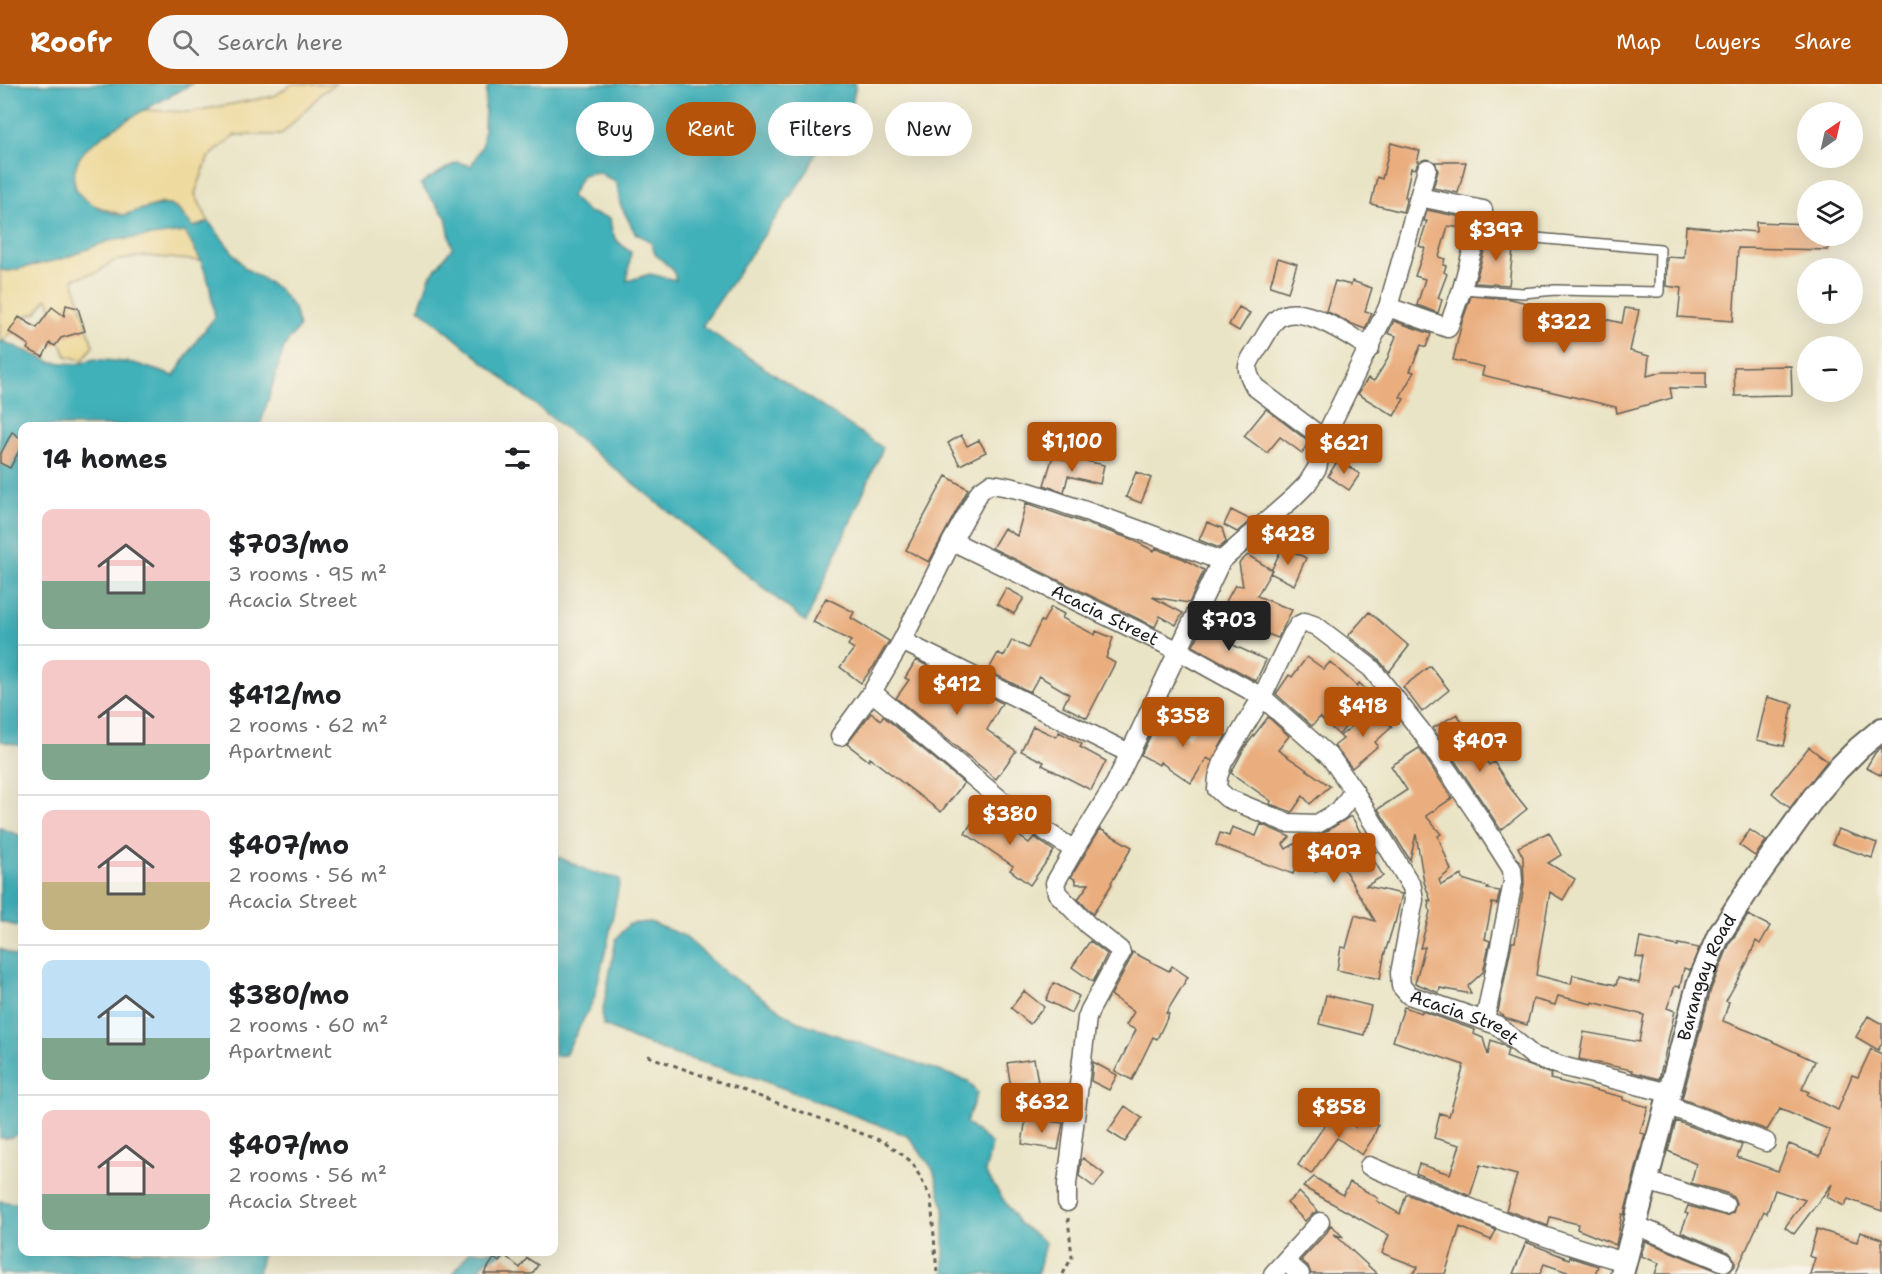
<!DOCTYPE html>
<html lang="en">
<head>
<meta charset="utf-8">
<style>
	:root { --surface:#fff; --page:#f6f6f6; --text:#202124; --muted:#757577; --line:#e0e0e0; --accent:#b45309 }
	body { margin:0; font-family:"Shantell Sans",sans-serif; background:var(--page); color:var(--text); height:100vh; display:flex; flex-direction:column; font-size:22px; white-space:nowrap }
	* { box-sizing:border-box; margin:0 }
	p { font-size:20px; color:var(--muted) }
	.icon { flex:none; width:33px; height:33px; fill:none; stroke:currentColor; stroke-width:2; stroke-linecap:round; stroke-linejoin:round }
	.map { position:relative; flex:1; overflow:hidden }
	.sheet { position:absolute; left:18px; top:338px; width:540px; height:834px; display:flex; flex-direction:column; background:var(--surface); border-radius:12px; box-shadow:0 6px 24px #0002 }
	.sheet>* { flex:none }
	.guide { position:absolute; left:576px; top:18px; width:570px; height:54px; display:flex; gap:12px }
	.needle { width:39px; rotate:34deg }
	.fabs { position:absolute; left:1797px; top:18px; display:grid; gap:12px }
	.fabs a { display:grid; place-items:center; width:66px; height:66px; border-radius:50%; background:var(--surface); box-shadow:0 6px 24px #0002; font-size:30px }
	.price { position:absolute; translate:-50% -51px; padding:0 14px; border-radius:6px; background:var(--accent); color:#fff; font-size:20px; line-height:39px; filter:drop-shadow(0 2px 3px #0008) }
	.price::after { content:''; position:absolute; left:50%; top:36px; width:18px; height:14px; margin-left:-9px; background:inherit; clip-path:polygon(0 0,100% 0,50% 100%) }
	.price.active { background:#222; color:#fff }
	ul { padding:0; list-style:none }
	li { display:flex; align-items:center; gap:18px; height:150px; padding:0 24px }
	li+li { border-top:2px solid var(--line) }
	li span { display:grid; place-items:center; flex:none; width:168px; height:120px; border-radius:12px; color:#555 }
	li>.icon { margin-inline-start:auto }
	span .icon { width:72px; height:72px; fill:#fffc; stroke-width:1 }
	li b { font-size:26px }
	h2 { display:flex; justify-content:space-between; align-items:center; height:72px; padding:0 24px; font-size:26px }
	.chip { padding:0 21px; border-radius:27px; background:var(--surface); box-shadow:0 6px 24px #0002; font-size:21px; line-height:54px }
	.chip.active { background:var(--accent); color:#fff }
	header { display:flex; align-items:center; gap:36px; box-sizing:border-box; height:84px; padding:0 30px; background:var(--accent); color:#fff }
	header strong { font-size:28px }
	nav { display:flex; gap:33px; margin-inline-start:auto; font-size:21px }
	.search { width:420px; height:54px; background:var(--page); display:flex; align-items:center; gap:15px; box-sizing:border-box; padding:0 21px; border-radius:33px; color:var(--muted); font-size:22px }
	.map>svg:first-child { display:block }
	.sand { fill:#eeda9e; stroke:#857b5d; stroke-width:1.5 }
	.water { fill:#40b0b9; stroke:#2e666a; stroke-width:1.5; fill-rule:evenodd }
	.building { fill:#eaad7e }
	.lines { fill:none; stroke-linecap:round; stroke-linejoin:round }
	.service-casing { stroke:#646258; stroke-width:12 }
	.minor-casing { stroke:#646258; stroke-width:21 }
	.tertiary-casing { stroke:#646258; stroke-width:26 }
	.path { stroke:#646258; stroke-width:3; stroke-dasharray:4.5 4.5; stroke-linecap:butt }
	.service { stroke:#fff; stroke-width:9 }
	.minor { stroke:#fff; stroke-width:18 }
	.tertiary { stroke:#fff; stroke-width:22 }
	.labels { text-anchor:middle; stroke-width:5; stroke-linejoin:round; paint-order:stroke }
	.street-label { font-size:18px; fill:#1c1c1c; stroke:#f7f3e8 }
</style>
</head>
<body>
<header>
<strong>Roofr</strong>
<div class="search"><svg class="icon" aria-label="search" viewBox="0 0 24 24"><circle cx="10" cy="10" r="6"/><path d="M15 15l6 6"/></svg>Search here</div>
<nav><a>Map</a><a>Layers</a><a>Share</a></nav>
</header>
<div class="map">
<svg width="1882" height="1190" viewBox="0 0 1882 1190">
	<rect width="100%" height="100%" fill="#f7f3e8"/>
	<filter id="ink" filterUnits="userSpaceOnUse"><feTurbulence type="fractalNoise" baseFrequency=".0167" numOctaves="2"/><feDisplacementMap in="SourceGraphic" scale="12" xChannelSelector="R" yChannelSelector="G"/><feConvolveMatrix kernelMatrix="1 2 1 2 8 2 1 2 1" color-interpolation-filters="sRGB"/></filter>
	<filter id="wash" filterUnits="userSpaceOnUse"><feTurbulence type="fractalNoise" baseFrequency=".008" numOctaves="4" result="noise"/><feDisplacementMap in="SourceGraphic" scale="24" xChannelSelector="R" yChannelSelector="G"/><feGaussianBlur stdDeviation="1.35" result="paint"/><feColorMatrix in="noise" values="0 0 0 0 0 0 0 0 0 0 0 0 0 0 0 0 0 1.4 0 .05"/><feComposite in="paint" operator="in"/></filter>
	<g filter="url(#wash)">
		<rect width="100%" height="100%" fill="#eae4c6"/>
		<path class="sand" d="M292,0H336L323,8L281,51H235L208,74L195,110L209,138L193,143L177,123L169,121L162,119L123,131L90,120L77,108L73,92L85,54L121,25L190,28L274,12Z
			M185,147L201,177L146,172L113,177L98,188L73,195L93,262L83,276L66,272L61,260L38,246L52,223L47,214L36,229L28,231L2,258L0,256V186L9,187L62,175L108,157Z"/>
		<path class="water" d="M0,0H192C158,19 119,37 90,62C75,74 66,98 82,113C90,120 112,131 123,131C128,131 135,127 140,126C172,116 173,119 193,143L209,138L245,184L279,205L294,224L299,243L284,263L260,342H22V662L0,657V256L51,278L78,280L94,275L134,279L174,292L197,256L215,233L209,199L201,177L185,148L108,157L62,175L9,187L0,186Z
			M489,0H856L850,31L824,50L809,85L702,242L883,364L806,538L512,302L419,224L430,192L452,164L446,133L420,100L457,78L471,82L483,60L486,9ZM598,88L617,99L620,120L635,149L651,158L655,170L673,186L676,196L650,190L627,197L631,168C615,157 612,153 610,134L588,128L571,112L582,91Z
			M0,744L22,752V843L0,838Z
			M554,771L591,788L620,795L609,852L594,915L565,971L554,972Z
			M650,838L684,852L725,888L796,937L968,997L977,1009L966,1039L992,1060L985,1088L1019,1139L1045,1158L1038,1190H944V1123L933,1085L908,1052L756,994L676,971L633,955L603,941L602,931L616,855L629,840Z
			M0,865L22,876V1048C15,1053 9,1055 0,1054Z
			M0,1117L22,1120V1167H263L258,1190H0Z
			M470,1167H506L487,1176L475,1190H453Z"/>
		<g id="blocks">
			<path class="building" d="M1391,59L1420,67L1417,77H1419L1415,85L1411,84L1405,113H1407L1403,128L1371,120L1377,93L1382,95Z
				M1435,78H1466L1458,109L1433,104L1438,87Z
				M1427,126L1466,134L1462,144L1448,142L1439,173L1445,175L1443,181L1446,182L1444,188L1447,190L1438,214L1442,216L1438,229L1417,221L1425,195L1415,192L1425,164L1419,162L1427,137H1424Z
				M1756,138L1808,140V152H1828V166L1738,164L1733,237L1678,233L1681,204L1666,202L1667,173L1684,174L1686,142L1756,148Z
				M1488,153L1514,157L1509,201L1475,199Z
				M1278,174L1297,180L1288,208L1270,202Z
				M1335,197L1351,201L1352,197L1372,204L1365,227L1372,229L1365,245L1352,240L1326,227Z
				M1471,212L1511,215L1591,235V232L1622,239L1625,224L1639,226L1630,267L1649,272L1647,292L1662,288H1706V305L1670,304L1672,314L1617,329L1616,323L1482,291L1484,283L1453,276L1462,238Z
				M66,221L78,224L85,247L61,254L55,262L50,259L43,273L27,265L29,261L9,248L19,233L37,244L52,223L64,232Z
				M1239,223L1250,229L1239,247L1229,241Z
				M1394,237L1431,250L1426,263L1421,261L1410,287L1414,288L1400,313L1404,315L1394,332L1358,310L1368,294L1374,297L1386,278L1396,252L1388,249Z
				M1791,282L1792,311L1735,312L1734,283Z
				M1266,325L1309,358L1302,369L1280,353L1267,369L1244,352Z
				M12,348L22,355V361L10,384L0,379V371Z
				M961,351L967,362L979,356L986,368L960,381L948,359Z
				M1053,372L1076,380L1077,375L1104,381L1100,400L1068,392L1064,408L1044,401Z
				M1338,376L1360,390L1349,406L1328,392Z
				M1136,388L1151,394L1141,419L1126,413Z
				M946,392L968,405L929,478L906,466Z
				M1026,419L1131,455L1154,467L1156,464L1162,467L1184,475L1204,486L1189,519L1152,513L1183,529L1176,541L1160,532L1155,543L992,464L1004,444L1017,452Z
				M1231,426L1251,436L1237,448L1224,441Z
				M1207,438L1222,444L1226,458L1219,464L1199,456Z
				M1283,462L1306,474L1294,501L1270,489Z
				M1248,471L1272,486L1257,512L1292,526L1278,554L1249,543L1254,531L1222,525L1235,501L1243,502L1239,479Z
				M1006,504L1024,514L1014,530L997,520Z
				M826,514L854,528L851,534L889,557L874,582L861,599L840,583L854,565L848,561L851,557L813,538Z
				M1051,523L1064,530L1062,534L1095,551L1096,547L1113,554L1106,574L1115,579L1087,634L1063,622L1069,610L1039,592L1030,608L988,587L998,569L1004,572L1012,556L1028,564L1041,537L1043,538Z
				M1369,528L1409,562L1389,588L1378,575L1348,552Z
				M1205,539L1236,554L1233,561L1266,576L1256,597L1193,562Z
				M1307,573L1324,585L1330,578L1357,602L1359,599L1371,610L1339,651L1320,633L1312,642L1276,610L1289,591L1292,593Z
				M916,576L951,594L968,604L969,602L1002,619L987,646L1016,667L996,695L896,614L909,596L905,594Z
				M1430,582L1449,606L1422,628L1403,603Z
				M1767,613L1793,620L1784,662L1757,656Z
				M1375,624L1392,643L1375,658L1378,662L1352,684L1334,662L1343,655L1340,652Z
				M871,629L881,636L883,632L964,699L941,728L870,674L869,677L847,660Z
				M1457,630L1489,681L1494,678L1511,705L1527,725L1501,746L1433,644Z
				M1268,633L1289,652L1278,666L1330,702L1310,720L1303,712L1292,728L1270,720L1271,717L1231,689L1245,663Z
				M1199,635L1226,651L1212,677L1207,674L1191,699L1160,678L1159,681L1141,671L1158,636L1188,654Z
				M1033,642L1056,653L1059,648L1082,660L1080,663L1106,677L1091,706L1042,681L1044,678L1021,667Z
				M1809,663L1827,677L1790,724L1772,709Z
				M1882,663V692L1866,684L1875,669Z
				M1419,664L1452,714L1426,732L1441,750L1438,752L1451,786L1439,796L1441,801L1462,791V795L1488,803L1487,805L1500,807L1497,820L1492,819L1485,855L1490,857L1483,888L1468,902L1471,910L1440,904L1439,909L1415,899L1425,863L1420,864L1430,828L1428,816L1431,817L1424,798L1416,750L1410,776L1378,725L1407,706L1391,682Z
				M981,725L1029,759L1034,753L1054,767L1030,801L1010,786L1013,782L965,749Z
				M1349,733H1352L1362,751L1366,749L1376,768L1371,771L1383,792L1366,802L1402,810L1395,839H1394L1384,872L1380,895L1337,886L1341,863L1346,864L1355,831L1375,837L1338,775L1315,788L1303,766L1293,790L1216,761L1220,749L1229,752L1232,743L1256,752L1261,740L1290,753L1283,760L1286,765L1298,758L1297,756L1300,757L1307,753L1305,759L1333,770L1322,750Z
				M1100,745L1132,763L1111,799L1112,800L1093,830L1078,815L1089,800H1076V796L1071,793Z
				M1838,745L1877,759L1872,774L1832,760Z
				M1750,746L1766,757L1755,772L1739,761Z
				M1549,748L1561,771L1548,779L1575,795L1563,816L1550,808L1536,891L1571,900L1573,891L1616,901L1618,894L1639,899L1644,874L1636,873L1640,854L1678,862V860L1699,864L1690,886L1684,884L1680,903L1675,902L1667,924L1675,927L1659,995L1632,988V986L1579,975L1584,948L1639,958L1644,931L1592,918V920L1558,912L1555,921L1533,915L1527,941L1508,935L1498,928L1512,858H1515L1524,800L1523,773L1518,763Z
				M1748,831L1770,842L1760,860L1756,857L1747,879L1726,917L1729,918L1723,937L1754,949L1815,977L1802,1005L1809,1008L1807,1011L1838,1026L1852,991L1858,993L1871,965L1882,970V1127L1848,1115L1844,1122L1827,1113L1832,1100L1794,1150L1785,1143L1805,1116L1775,1106L1767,1129L1764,1127L1735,1190H1655L1659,1179L1641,1172L1645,1157L1720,1188L1725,1189L1730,1187L1735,1182V1176L1729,1168L1681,1148L1688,1130L1685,1129L1688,1122L1727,1132L1733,1129L1736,1119L1734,1114L1729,1110L1691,1099L1696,1080L1668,1067L1676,1037L1742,1061L1737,1073L1778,1087L1789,1060L1820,1072L1830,1046L1780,1025L1767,1046L1682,1015L1711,905L1730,859Z
				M1090,857L1107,870L1093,898L1072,883Z
				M1132,868L1169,887L1172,882L1188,893L1166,929L1169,930L1157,955L1153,953L1132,996L1115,987L1136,946L1126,941L1134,928L1111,911L1131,874Z
				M1054,899L1079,912L1071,929L1046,916Z
				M1024,907L1044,923L1030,940L1011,924Z
				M1326,911L1371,922L1364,951L1319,940Z
				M1404,923L1422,929V927L1475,946L1474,950L1483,954L1488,971L1491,956L1501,960L1508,965L1506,973L1552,990L1550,995L1623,1013V1016L1648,1023L1640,1049L1645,1050L1624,1131L1622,1130L1616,1161L1577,1145L1578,1140L1550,1133L1548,1142L1506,1126L1517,1091L1480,1081L1470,1112L1416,1089L1419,1080L1450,1090L1460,1061L1434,1054L1440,1029L1449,1032L1464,981L1393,957Z
				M1868,932L1882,940V959L1878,966L1856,953Z
				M1034,975L1038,998L1011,1003L1007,979Z
				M1093,978L1117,991L1109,1006L1091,997Z
				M1125,1022L1142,1034L1125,1058L1108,1047Z
				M1334,1027L1355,1043L1359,1033L1378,1041L1373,1054L1362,1071L1337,1054L1311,1090L1298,1081Z
				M1026,1034L1063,1039L1058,1066L1022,1060Z
				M1083,1074L1104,1090L1094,1103L1079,1092L1081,1077Z
				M1314,1093L1343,1111L1350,1098L1378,1114L1377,1117L1400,1130L1406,1111H1409L1496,1146L1491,1156L1460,1143L1445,1190H1413L1418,1183L1382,1169L1389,1151L1303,1103Z
				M1299,1108L1318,1127L1312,1130L1305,1137L1287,1119Z
				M1331,1141L1344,1154L1334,1150L1377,1190H1311L1308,1182L1301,1176L1327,1148Z
				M1817,1145L1857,1158L1860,1148L1882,1155V1190H1810L1815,1174L1809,1172Z
				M1526,1158L1569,1175L1570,1173L1598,1182L1595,1190H1573L1544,1180L1540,1190H1513Z
				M504,1171L520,1184L527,1174L538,1181L532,1190H484L494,1174L499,1178Z"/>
		</g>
	</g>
	<g filter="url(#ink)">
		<use href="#blocks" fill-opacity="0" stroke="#646258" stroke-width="1.5"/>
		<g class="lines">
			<g class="service-casing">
				<path id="service" d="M1462,205L1523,209L1555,206L1659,208L1660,165L1536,154L1478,144"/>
			</g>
			<g class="minor-casing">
				<g id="minor">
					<path d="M1388,223L1448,244L1462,205L1483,126L1419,113"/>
					<path d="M1324,355L1255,303C1243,283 1247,280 1259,262C1265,254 1270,241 1277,235C1299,216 1349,252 1370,264"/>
					<path id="s1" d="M952,457L1179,567L1262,613L1331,674L1354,707L1412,803L1414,816L1400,889L1401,902L1409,911L1497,941L1533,972L1565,983L1669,1009"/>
					<path d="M902,557L1129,669"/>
					<path d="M872,608L1008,722L1074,766L1115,700L1221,477L1292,415L1307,400L1317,384L1324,355L1388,223L1427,85"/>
					<path d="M840,652L872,608L902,557L952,457L980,407L990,400C1019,403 1047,414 1074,423C1124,440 1172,458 1221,477"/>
					<path d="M1354,707L1339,727L1317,740L1287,739L1227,714L1217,705L1218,693L1223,678L1262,613L1292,551L1299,541L1305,538L1316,542L1371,584L1421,647L1479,733L1512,785L1513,798L1485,936"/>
					<path d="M1666,1021L1766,1058"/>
					<path d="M1369,1082C1453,1117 1537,1154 1625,1178"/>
					<path d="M1646,1097L1725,1121"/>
					<path d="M1067,1118V1100L1087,934L1090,926L1121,869L1120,866L1088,841L1057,809L1055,799L1074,766"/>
					<path d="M1635,1141L1724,1178"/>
					<path d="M1286,1178L1300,1190"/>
					<path d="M1273,1190L1320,1138"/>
				</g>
			</g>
			<g class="tertiary-casing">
				<g id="tertiary">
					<path id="s2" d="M1622,1190L1698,901L1718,853L1751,801L1814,713L1837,686L1859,664L1882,645"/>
				</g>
			</g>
			<path class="path" d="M648,972L885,1058L912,1078L931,1114L937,1190
				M1063,1190L1072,1173L1068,1134"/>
			<use href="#service" class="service"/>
			<use href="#minor" class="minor"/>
			<use href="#tertiary" class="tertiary"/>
		</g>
	</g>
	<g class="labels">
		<g class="street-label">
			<text dy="6" stroke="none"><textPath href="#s1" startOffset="170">Acacia Street</textPath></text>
			<text dy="6" stroke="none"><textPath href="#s2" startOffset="309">Barangay Road</textPath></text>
			<text dy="6" stroke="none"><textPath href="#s1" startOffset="764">Acacia Street</textPath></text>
		</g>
	</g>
</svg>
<div class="fabs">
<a><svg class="needle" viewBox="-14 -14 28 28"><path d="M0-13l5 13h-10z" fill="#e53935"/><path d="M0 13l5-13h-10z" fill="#757577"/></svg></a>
<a><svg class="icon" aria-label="layers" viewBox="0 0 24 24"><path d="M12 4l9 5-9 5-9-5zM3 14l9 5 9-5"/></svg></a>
<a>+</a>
<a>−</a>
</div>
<b class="price" style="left:1496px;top:178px">$397</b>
<b class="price" style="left:1564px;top:270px">$322</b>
<b class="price" style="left:1072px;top:389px">$1,100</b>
<b class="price" style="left:1344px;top:391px">$621</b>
<b class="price" style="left:1288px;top:482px">$428</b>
<b class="price active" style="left:1229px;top:568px">$703</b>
<b class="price" style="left:957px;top:632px">$412</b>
<b class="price" style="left:1363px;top:654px">$418</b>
<b class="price" style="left:1183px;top:664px">$358</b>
<b class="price" style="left:1480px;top:689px">$407</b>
<b class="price" style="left:1010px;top:762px">$380</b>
<b class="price" style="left:1334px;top:800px">$407</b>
<b class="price" style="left:1042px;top:1050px">$632</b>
<b class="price" style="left:1339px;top:1055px">$858</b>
<div class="guide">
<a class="chip">Buy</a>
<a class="chip active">Rent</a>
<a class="chip">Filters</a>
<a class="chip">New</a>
</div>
<section class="sheet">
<h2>14 homes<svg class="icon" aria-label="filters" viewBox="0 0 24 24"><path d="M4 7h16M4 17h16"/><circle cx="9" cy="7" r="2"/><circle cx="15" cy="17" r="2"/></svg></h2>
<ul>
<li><span style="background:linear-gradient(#f6c9c9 60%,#7fa58c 0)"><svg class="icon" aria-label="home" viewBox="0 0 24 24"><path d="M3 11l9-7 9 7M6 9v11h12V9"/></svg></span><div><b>$703/mo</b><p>3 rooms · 95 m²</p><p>Acacia Street</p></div></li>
<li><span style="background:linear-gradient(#f6c9c9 70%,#7fa58c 0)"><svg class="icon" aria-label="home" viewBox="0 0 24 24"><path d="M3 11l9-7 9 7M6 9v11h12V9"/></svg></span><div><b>$412/mo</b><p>2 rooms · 62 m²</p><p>Apartment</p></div></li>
<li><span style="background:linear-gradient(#f6c9c9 60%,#c2b280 0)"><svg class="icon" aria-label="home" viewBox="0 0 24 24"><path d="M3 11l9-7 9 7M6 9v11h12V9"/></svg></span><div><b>$407/mo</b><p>2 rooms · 56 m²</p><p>Acacia Street</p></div></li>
<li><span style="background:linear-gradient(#bfe0f5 65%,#7fa58c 0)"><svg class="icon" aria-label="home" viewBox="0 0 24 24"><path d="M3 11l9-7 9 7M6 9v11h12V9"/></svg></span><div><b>$380/mo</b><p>2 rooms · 60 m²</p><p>Apartment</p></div></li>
<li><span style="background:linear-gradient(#f6c9c9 70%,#7fa58c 0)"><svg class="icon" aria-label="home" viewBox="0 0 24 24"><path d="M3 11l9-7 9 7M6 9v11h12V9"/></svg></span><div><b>$407/mo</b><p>2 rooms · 56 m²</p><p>Acacia Street</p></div></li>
</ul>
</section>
</div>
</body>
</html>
